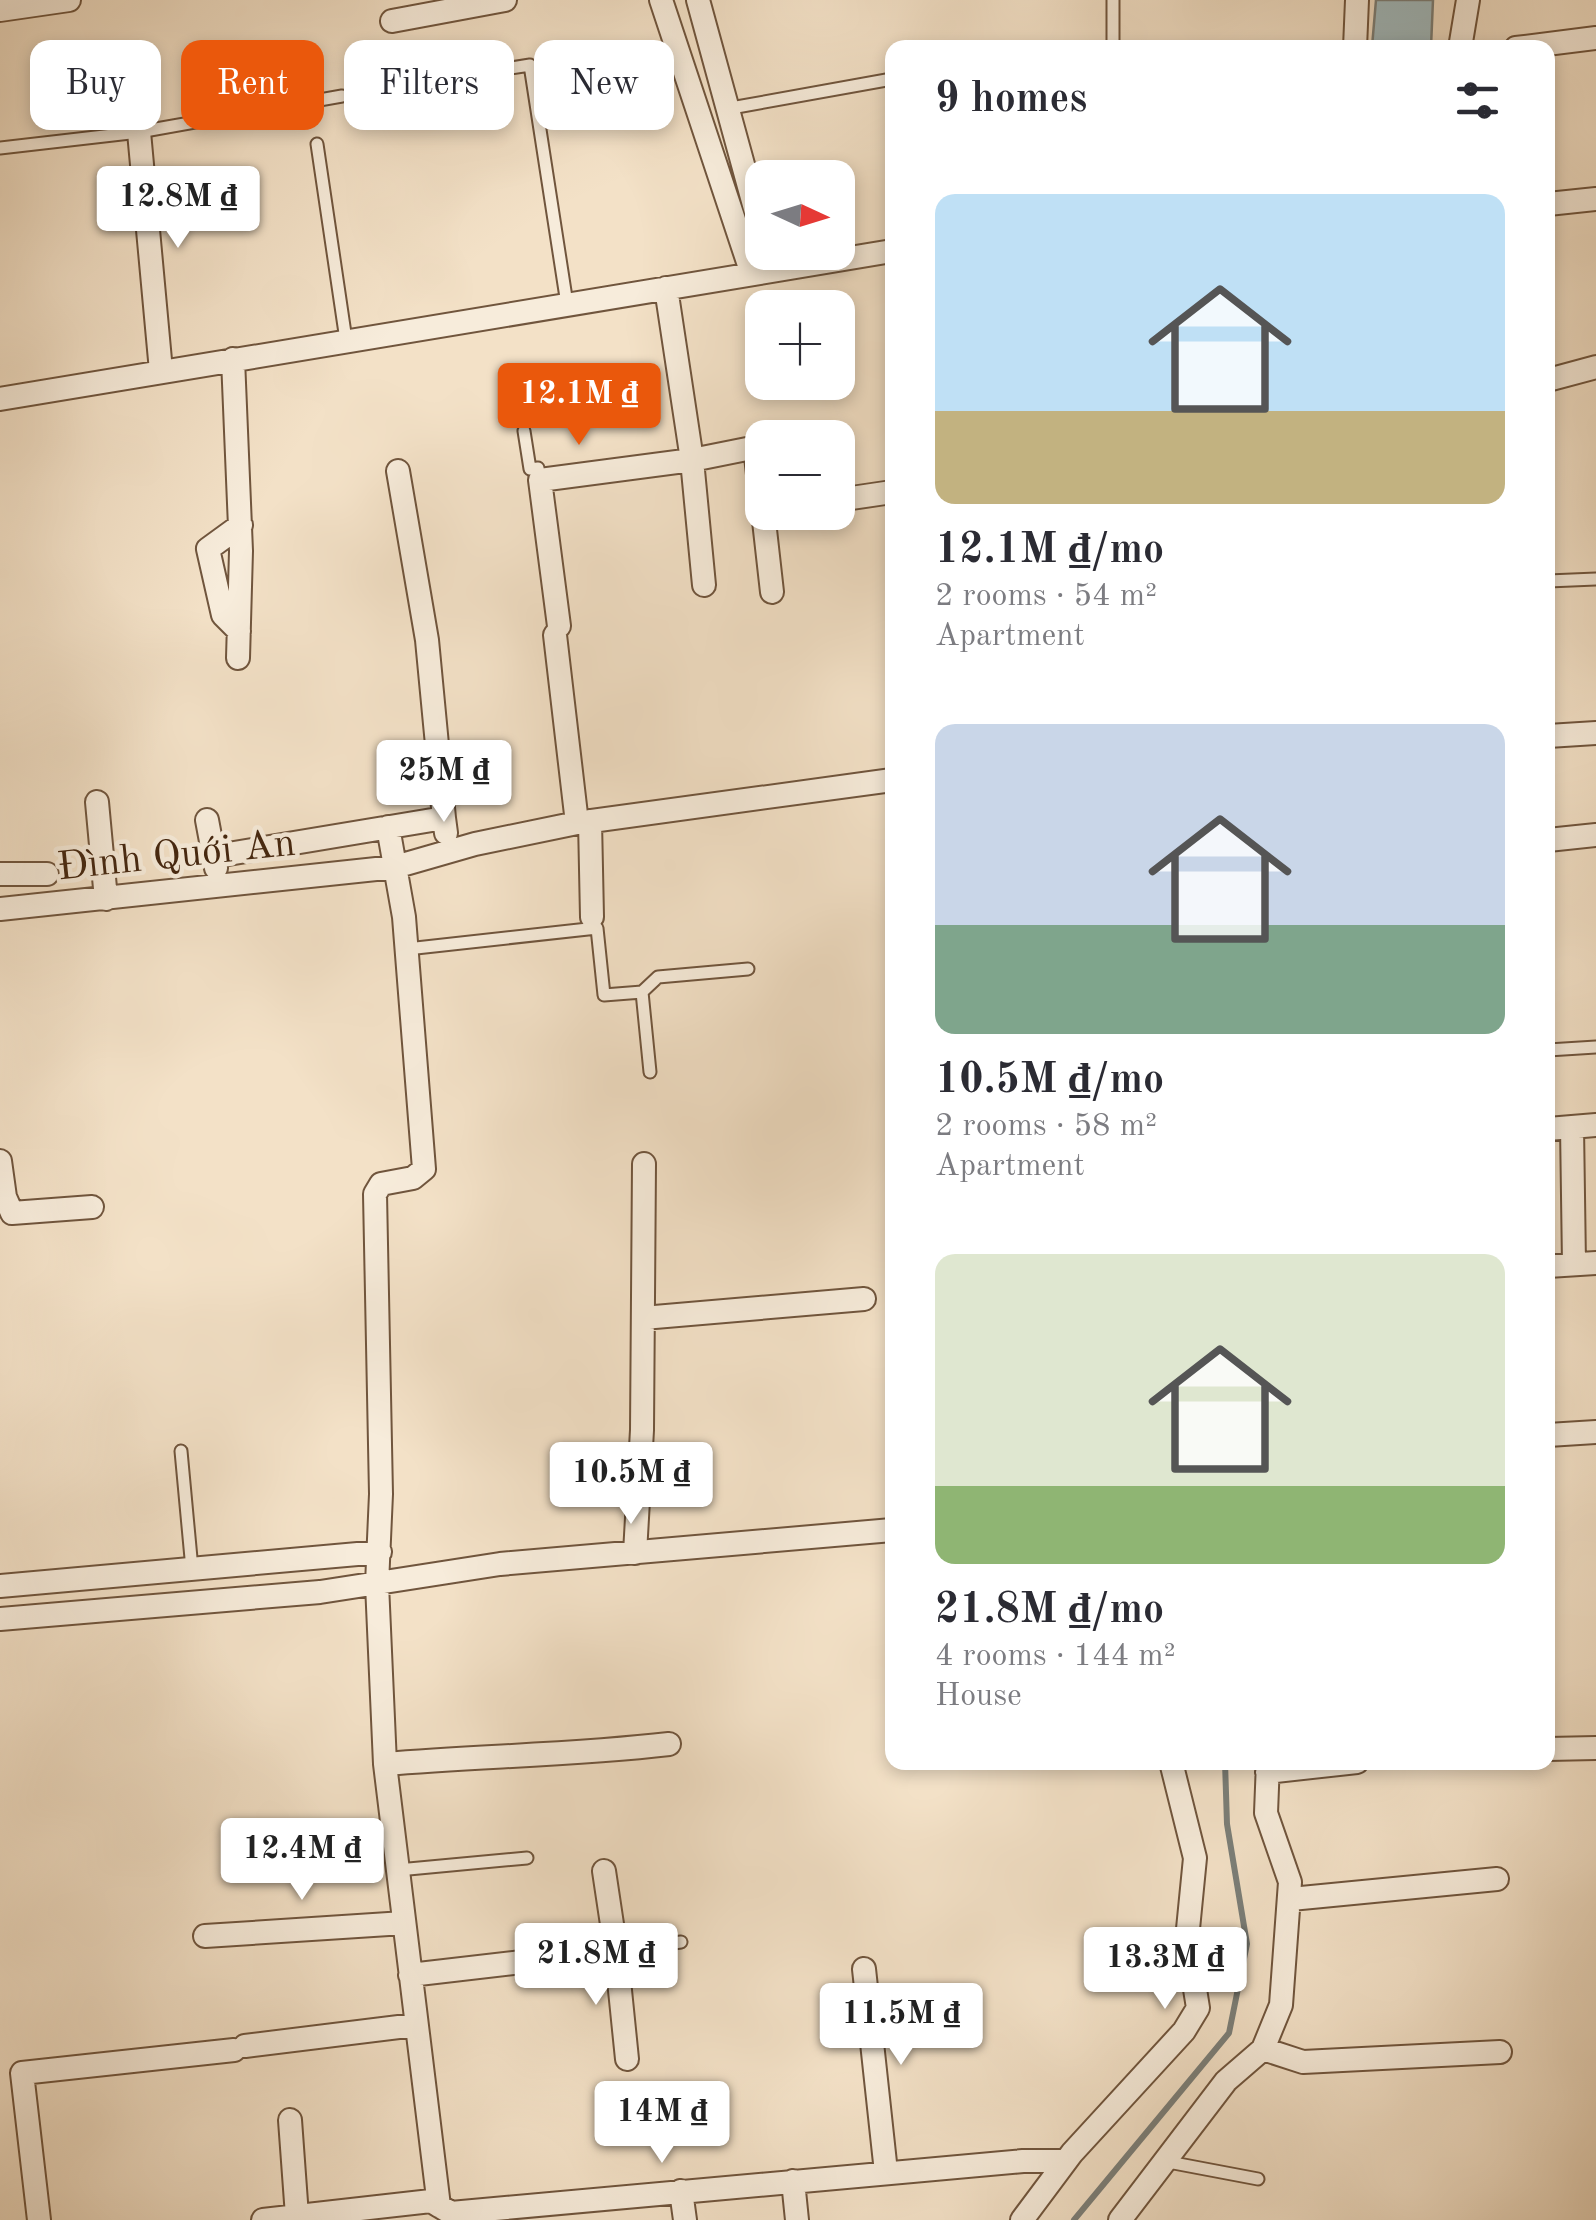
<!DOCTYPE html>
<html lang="en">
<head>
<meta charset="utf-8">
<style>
	:root { --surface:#fff; --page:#f2f2f3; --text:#2b2b33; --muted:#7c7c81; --accent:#ea580c }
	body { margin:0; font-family:"Old Standard TT",serif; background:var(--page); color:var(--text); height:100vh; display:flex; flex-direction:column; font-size:38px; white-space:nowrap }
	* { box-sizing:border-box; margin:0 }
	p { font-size:32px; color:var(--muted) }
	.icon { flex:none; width:55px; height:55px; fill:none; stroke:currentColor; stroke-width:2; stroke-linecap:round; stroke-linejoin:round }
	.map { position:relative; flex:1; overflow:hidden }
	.details { position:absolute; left:885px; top:40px; width:670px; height:1730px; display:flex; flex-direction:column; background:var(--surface); border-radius:20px; box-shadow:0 5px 15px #0003 }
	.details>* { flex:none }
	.banner { position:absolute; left:30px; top:40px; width:705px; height:90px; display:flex; gap:20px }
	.needle { width:65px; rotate:94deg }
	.fabs { position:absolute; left:745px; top:160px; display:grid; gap:20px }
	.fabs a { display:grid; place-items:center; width:110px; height:110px; border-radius:20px; background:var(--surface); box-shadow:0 5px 15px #0003; font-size:50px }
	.price { position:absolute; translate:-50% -85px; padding:0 22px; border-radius:10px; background:#fff; color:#222; font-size:32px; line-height:65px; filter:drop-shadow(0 2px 5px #0008) }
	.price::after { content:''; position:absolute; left:50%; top:60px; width:30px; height:22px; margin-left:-15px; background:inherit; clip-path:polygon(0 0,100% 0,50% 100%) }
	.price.on { background:var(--accent); color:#fff }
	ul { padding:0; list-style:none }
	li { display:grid; align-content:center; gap:20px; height:530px; padding:0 50px }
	li span { display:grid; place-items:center; height:310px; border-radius:20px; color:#555 }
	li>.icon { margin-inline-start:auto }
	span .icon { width:180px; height:180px; fill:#fffc; stroke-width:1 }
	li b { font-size:42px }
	h2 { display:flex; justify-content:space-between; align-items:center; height:120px; padding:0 50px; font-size:42px }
	.pill { padding:0 35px; border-radius:20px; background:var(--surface); box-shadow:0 5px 15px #0003; font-size:35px; line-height:90px }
	.pill.on { background:var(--accent); color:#fff }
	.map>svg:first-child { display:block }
	.water { fill:#a0bbc0; stroke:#7b7f79; stroke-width:2.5 }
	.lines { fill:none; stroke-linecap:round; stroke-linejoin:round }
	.stream { stroke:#7b7f79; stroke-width:6 }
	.lane-casing { stroke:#70553d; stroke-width:15 }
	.street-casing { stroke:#70553d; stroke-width:26 }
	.path { stroke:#44260f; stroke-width:4; stroke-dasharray:2.5 5; stroke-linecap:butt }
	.lane { stroke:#f7ecdb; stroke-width:11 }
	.street { stroke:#f7ecdb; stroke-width:22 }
	.labels { text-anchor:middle; stroke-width:9; stroke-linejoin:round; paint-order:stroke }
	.street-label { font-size:40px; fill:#44260f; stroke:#f7ecdb }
</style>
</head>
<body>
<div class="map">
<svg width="1596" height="2220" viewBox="0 0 1596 2220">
	<rect width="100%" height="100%" fill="#f3e1c7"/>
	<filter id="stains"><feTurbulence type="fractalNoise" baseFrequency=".002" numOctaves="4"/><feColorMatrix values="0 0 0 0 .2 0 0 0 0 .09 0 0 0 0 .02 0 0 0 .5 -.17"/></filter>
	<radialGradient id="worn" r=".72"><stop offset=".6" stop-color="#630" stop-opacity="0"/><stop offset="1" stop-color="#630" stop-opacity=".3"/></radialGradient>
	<path class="water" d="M1376,0H1433L1431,47H1372Z"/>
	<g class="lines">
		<path class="stream" d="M1074,2220L1229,2033L1247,1944L1227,1824L1225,1762"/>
		<g class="lane-casing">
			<path id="lane" d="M1113,48V0
				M390,87L530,65L567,304
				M731,108L892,79
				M317,144L346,340
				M0,148L139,132L342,96
				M524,431L530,469L538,468L540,480
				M1548,581L1596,579
				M407,949L597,928L604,995L642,992L658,977L748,969
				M642,992L650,1072
				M1548,1050L1596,1047
				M181,1451L192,1569
				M398,1870L527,1858
				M616,1951L681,1942
				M1163,2161L1258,2179"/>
		</g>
		<g class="street-casing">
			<path id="street" d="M661,0L752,274
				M698,0L762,234
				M0,10L69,0
				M392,21L505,0
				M1355,48L1357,0
				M1460,48L1468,0
				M1516,48L1596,38
				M139,132L161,371
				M1548,204L1596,199
				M233,359L241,551L238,658
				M1548,380L1596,367
				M0,399L892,251
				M755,447L762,511
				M398,471L427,640L444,818
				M838,500L892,492
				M763,512L772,592
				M704,585L692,460L762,446
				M559,626L540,480L692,460L666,288
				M239,631L223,615L208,549L241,525
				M555,635L577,823
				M1548,736L1596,733
				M97,802L106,899
				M207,820L216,868
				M590,821L592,917
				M388,827L404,917L424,1169L413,1178L381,1184L375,1194L381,1494L377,1584L385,1764L439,2206
				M1548,840L1596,835
				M216,856L444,818L446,833
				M0,874H47
				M0,909L395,867L475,844L577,823L892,780
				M1572,1127L1574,1264
				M1548,1129L1596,1125
				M0,1161L5,1197L12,1213L92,1207
				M1548,1266L1596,1263
				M643,1318L864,1299
				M1548,1435L1596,1432
				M635,1553L642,1430L644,1164
				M0,1586L380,1552
				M0,1619L320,1592L500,1564L892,1530
				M1548,1749L1596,1748
				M385,1764C480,1756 575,1755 669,1744
				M1267,1772L1357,1762
				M1291,1899L1497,1879
				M205,1936L404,1923
				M616,1951L627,2059
				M864,1969L886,2172
				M410,1975L616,1951L604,1871
				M245,2046L415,2025
				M1263,2049L1303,2062L1500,2052
				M290,2120L297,2216
				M793,2181L797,2220
				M681,2191L685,2220
				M39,2220L22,2073L234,2050
				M263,2220L431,2201L451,2213L1023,2161H1066
				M1022,2220L1072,2153L1184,2031L1198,2008L1187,1939L1195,1858L1171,1762
				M1120,2220L1226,2081L1263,2049L1281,2005L1290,1882L1266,1813L1268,1762"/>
		</g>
		<path class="path" d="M356,93L376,90"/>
		<use href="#lane" class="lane"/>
		<use href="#street" class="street"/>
	</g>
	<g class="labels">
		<g class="street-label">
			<text transform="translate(176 853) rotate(-6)" y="14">Đình Quới An</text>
		</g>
	</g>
	<rect width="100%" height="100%" filter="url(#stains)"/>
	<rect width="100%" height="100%" fill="url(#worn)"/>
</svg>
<div class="fabs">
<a><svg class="needle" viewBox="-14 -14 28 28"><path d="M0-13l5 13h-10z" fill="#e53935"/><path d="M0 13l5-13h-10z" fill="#7c7c81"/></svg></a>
<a>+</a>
<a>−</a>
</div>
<b class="price" style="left:178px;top:251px">12.8M ₫</b>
<b class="price on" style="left:579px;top:448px">12.1M ₫</b>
<b class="price" style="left:444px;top:825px">25M ₫</b>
<b class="price" style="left:631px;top:1527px">10.5M ₫</b>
<b class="price" style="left:302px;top:1903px">12.4M ₫</b>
<b class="price" style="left:596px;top:2008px">21.8M ₫</b>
<b class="price" style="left:1165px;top:2012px">13.3M ₫</b>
<b class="price" style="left:901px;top:2068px">11.5M ₫</b>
<b class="price" style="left:662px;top:2166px">14M ₫</b>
<div class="banner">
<a class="pill">Buy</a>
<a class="pill on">Rent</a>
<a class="pill">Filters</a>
<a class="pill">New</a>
</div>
<section class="details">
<h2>9 homes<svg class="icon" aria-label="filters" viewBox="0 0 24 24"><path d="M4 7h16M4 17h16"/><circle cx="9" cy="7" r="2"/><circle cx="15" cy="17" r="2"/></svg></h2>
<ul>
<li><span style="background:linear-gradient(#bfe0f5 70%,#c2b280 0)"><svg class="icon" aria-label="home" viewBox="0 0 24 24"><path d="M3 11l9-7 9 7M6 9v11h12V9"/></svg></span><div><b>12.1M ₫/mo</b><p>2 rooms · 54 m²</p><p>Apartment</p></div></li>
<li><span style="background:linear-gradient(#c9d6e8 65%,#7fa58c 0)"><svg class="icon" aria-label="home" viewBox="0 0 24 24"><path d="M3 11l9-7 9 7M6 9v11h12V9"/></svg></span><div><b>10.5M ₫/mo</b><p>2 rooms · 58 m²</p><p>Apartment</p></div></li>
<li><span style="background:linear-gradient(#dfe7d0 75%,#8fb573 0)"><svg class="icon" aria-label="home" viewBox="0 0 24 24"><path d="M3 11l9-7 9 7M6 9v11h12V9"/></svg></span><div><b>21.8M ₫/mo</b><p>4 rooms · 144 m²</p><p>House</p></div></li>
</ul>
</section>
</div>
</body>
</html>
